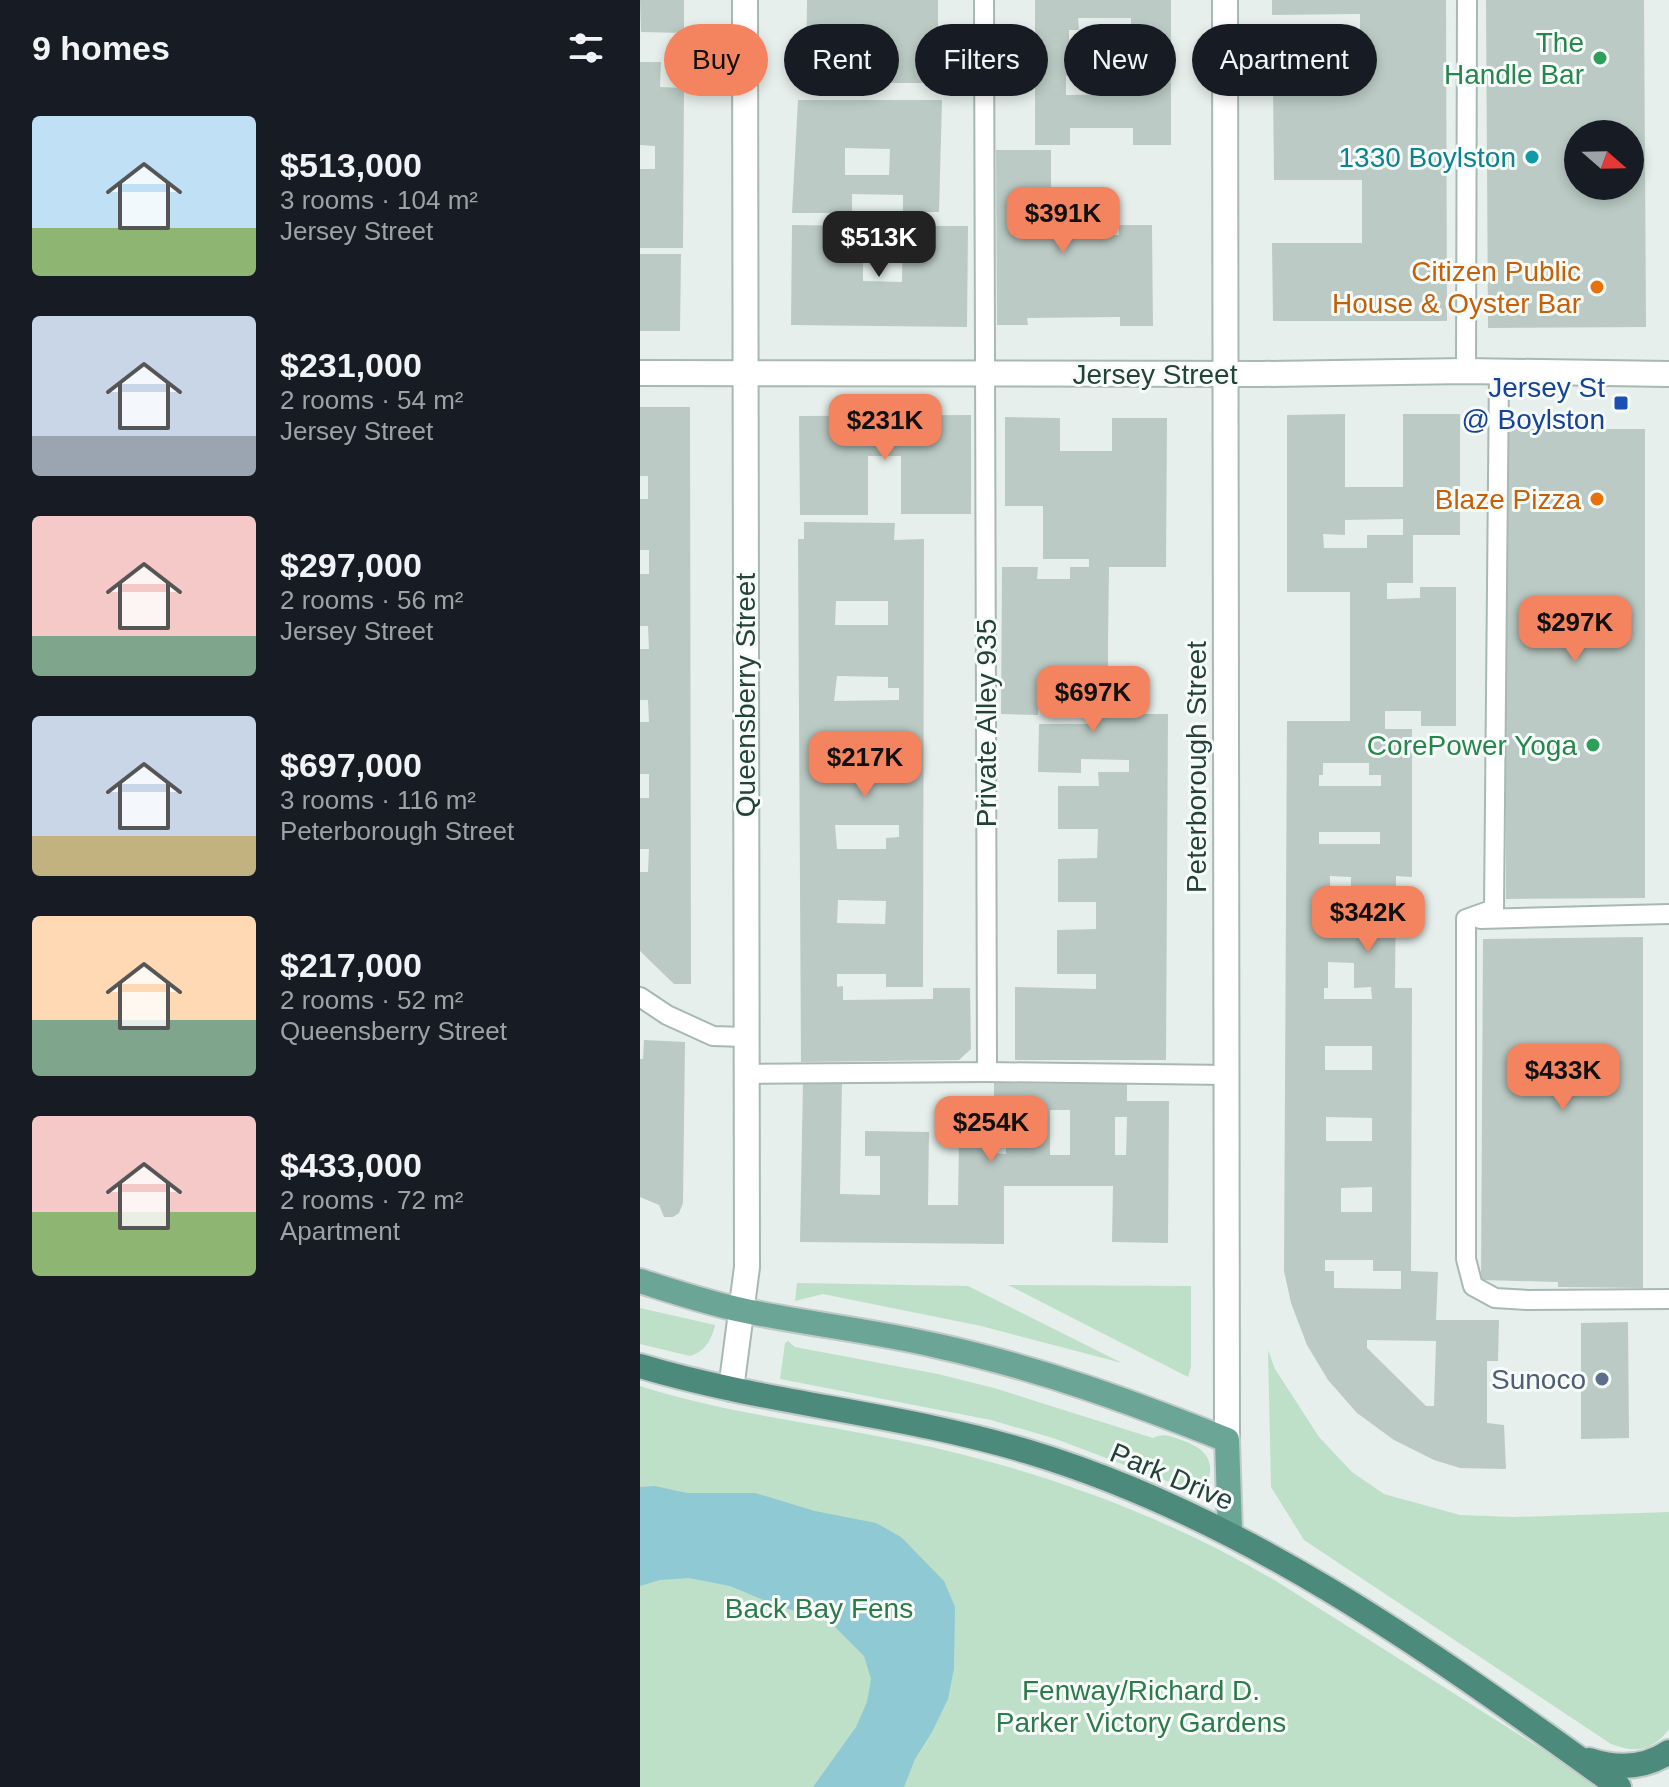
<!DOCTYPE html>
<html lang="en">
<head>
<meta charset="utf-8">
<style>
	:root { --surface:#171b24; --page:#20242c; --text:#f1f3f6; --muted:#9ea1a6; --accent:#f4845f }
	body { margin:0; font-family:Helvetica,sans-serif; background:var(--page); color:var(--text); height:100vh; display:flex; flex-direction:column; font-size:30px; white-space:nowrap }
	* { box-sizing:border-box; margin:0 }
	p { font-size:26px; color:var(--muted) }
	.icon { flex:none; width:44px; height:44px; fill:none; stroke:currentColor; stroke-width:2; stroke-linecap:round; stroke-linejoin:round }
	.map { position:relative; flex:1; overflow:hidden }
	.side { display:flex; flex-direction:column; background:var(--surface); width:640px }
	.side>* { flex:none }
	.guide { position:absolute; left:24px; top:24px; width:760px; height:72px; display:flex; gap:16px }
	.needle { width:52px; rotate:110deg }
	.controls { position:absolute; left:924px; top:120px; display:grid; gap:16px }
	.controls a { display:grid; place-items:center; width:80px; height:80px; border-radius:50%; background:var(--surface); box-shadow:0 4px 12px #0003; font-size:40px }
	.price { position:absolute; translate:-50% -68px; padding:0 18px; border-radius:16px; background:var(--accent); color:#111; font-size:26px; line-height:52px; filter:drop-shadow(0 2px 4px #0008) }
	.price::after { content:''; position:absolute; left:50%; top:48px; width:24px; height:18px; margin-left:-12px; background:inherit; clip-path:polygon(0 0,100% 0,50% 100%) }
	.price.selected { background:#222; color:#fff }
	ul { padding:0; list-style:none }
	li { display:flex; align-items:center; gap:24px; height:200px; padding:0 32px }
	li span { display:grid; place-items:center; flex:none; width:224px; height:160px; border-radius:8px; color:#555 }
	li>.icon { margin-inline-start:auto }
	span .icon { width:96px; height:96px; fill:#fffc; stroke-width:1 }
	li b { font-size:34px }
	h2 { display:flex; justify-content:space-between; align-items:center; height:96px; padding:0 32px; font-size:34px }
	.tag { padding:0 28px; border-radius:36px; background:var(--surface); box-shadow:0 4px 12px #0003; font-size:28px; line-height:72px }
	.tag.selected { background:var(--accent); color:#111 }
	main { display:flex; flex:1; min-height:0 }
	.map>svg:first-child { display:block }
	.green { fill:#bfe0c8 }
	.water { fill:#8ec9d4 }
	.building { fill:#bbcac4; fill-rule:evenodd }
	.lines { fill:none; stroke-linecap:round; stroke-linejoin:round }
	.service-casing { stroke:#a8b8b2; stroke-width:22 }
	.minor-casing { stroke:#a8b8b2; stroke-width:28 }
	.primary-casing { stroke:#c2cac8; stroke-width:28 }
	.trunk-casing { stroke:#c2cac8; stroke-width:28 }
	.service { stroke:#fff; stroke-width:18 }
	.minor { stroke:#fff; stroke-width:24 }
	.primary { stroke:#6aa596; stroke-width:24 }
	.trunk { stroke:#4c8a7c; stroke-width:24 }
	.leisure-dot { fill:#2e9e5b; stroke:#f7fbf9; stroke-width:3 }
	.culture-dot { fill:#0f9aa8; stroke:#f7fbf9; stroke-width:3 }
	.food-dot { fill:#e8710a; stroke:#f7fbf9; stroke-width:3 }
	.transit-dot { fill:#1a4fb4; stroke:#f7fbf9; stroke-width:3 }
	.service-dot { fill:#5c6f8a; stroke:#f7fbf9; stroke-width:3 }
	.labels { text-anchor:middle; stroke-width:6; stroke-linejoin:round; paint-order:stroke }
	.leisure-label { font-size:28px; fill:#27864d; stroke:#f7fbf9; text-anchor:end }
	.culture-label { font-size:28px; fill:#0d838f; stroke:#f7fbf9; text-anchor:end }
	.food-label { font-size:28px; fill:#c56008; stroke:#f7fbf9; text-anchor:end }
	.street-label { font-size:28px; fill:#24423a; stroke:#f7fbf9 }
	.transit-label { font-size:28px; fill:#164399; stroke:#f7fbf9; text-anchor:end }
	.service-label { font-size:28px; fill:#4e5e75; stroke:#f7fbf9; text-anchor:end }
	.park-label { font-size:28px; fill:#2d7a4b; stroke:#f7fbf9 }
</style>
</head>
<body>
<main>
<section class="side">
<h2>9 homes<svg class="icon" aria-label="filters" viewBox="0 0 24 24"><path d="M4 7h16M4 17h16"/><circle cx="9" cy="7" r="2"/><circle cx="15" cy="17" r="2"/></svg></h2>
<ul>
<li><span style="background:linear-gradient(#bfe0f5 70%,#8fb573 0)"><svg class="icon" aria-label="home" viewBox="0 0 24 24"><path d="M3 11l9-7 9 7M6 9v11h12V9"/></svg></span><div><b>$513,000</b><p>3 rooms · 104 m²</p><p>Jersey Street</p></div></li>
<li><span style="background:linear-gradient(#c9d6e8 75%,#9aa5b1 0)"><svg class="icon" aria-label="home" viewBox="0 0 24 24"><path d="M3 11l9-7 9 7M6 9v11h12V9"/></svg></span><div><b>$231,000</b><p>2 rooms · 54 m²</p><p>Jersey Street</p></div></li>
<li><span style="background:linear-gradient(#f6c9c9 75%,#7fa58c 0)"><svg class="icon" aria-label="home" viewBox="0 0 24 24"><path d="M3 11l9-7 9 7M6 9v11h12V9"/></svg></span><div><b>$297,000</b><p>2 rooms · 56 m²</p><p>Jersey Street</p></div></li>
<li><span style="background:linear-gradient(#c9d6e8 75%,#c2b280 0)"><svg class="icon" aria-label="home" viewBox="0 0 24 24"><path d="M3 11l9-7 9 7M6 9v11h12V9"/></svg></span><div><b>$697,000</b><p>3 rooms · 116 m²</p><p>Peterborough Street</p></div></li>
<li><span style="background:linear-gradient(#ffd9b3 65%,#7fa58c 0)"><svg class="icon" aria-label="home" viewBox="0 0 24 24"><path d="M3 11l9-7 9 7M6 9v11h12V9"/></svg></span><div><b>$217,000</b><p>2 rooms · 52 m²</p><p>Queensberry Street</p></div></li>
<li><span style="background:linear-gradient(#f6c9c9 60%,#8fb573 0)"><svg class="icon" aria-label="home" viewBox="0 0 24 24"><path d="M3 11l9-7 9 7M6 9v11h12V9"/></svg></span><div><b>$433,000</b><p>2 rooms · 72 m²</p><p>Apartment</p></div></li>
</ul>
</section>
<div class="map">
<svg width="1029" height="1787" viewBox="0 0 1029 1787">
	<rect width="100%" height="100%" fill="#e6efeb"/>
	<path class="green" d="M157,1283L328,1286L482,1363L341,1326L183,1294L155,1301Z
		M368,1285L551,1286V1367L548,1377Z
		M0,1308L75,1325C72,1339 65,1352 50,1356L0,1344Z
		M148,1341L155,1347L298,1374L354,1388L513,1438C524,1432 533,1437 544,1441C565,1449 576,1460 567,1484L553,1491L416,1439L351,1420L140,1379L145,1343Z
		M628,1350L635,1369L679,1437L712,1472L744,1494L820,1515L874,1517L1029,1512V1729C1012,1752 996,1753 971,1744L664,1540L631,1487Z
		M0,1386C87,1414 178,1423 268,1442C397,1469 522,1514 636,1581L962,1787H0Z"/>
	<path class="water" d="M15,1486L47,1493H115L175,1511L236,1523L261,1537L304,1581L315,1607L314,1669L308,1699L292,1732L275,1759L264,1787H173L216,1727L227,1702L231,1679L224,1656L189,1621L135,1605L90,1586L49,1578L20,1580L0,1586V1487Z"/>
	<path class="building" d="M0,0H44V33L1,32Z
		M167,0H298V83H166Z
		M395,0H531V145H493V128H430V145H395ZM438,18H491V43H429V30H439ZM483,75V94L426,95V76Z
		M632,0H806L807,321H633L632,243H722V180H634L633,84H720V14L632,15Z
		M846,0H1004L1006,327L848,328ZM938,134H990V186H938Z
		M0,62H21L20,87L44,88L43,248H0V169H15V146L0,145Z
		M158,100H302L299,212H263V195L212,194V213H152ZM205,148L250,149L249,175H205Z
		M356,150H411V236L479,235V225H512L513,326H480V317L387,318L388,325H357Z
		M152,225L223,226V281L262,282L263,226H328L327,327L151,325Z
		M0,254H41L40,331H0Z
		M0,407H50L51,984H34L0,951V872H8L9,849H0V798H9V774H0V722H9L8,700H0V649H9L8,626H0V574H9V550H0V499H8V476H0Z
		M705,414V487H763V414H820V535H773V583H747V599L780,598V587H816V726H781V711H745V729H772V877L756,876L755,988H772L771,1271L798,1272L796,1320H859L858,1361H847V1423L864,1425L866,1469L820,1468L794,1460L754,1440L717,1413L688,1380L667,1345L651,1303L644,1271L647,721H710V592H647V415ZM763,519V535H727V548H684L683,534L705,535V520ZM683,763H729V775H741V786H679V775H683ZM679,832H740V844H679ZM690,876L711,877V899H690ZM688,962L714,963V988L731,987L732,999H684V988H688ZM685,1046H732V1070H685ZM686,1117L732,1118V1141H686ZM732,1187V1212H701V1188ZM685,1260H733V1271H761V1289L694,1288V1271H685ZM727,1340L796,1341L794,1406H786L727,1348Z
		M331,415V514H261V456H228V515H160L159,416Z
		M365,417L420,418V451H472V418H527L526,567H469L468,640V714H528L526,1060H375V987L456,989V974H417V930L456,929V902H418V859L457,858L458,829H418V786H459L458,772H489V760L441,759V773L398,772L399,724H448V714H430V703H398V715L361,714L362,567H398L397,579H430V567H449V559H403V506H365Z
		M866,429H1005V898L866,899Z
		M164,522L255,523L254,540L284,539L283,987H246V974H197V987L203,986V1000L293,999V988H330L331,1049L319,1060L161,1062L158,539H164ZM196,601H248V625H195ZM197,676L248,677V688H259V700L194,701ZM233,750V758H246V766L234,767V775H194V751ZM195,825H259V837L246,838V849H197ZM198,900L246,901L245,924L197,923Z
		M1003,937V1288L918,1287V1282L841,1280L843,939Z
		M4,1040L45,1042L43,1203L39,1213L33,1217H24L19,1205L0,1197V1059H3Z
		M163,1081H202L200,1194L240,1195V1156H225V1131L289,1132L288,1205H318L319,1139H308L307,1100H354V1083L487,1084V1101H529L528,1243L472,1242L473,1186H364V1244L160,1242ZM410,1110H430V1155H410ZM475,1117H487L486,1155H475ZM354,1118H366V1154L354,1153Z
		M988,1322L989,1438L941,1439V1323Z"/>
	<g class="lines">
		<g class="service-casing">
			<path id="service" d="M344,0L347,1072
				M826,371L827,0
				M859,372L854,909L826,919V1259L833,1286L855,1298L888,1300L1029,1299
				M840,919L1029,914
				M0,997L27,1015L73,1036L105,1037
				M105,1074L347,1072L587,1075"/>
		</g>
		<g class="minor-casing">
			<path id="minor" d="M585,0L587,1440
				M0,373L622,374L826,371L1029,374
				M91,1389L107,1267L105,0"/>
		</g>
		<g class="primary-casing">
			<path id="primary" d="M0,1281C35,1292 70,1304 106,1311C169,1324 234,1331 298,1346C398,1368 492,1402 587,1440L590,1533"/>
		</g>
		<g class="trunk-casing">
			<path id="trunk" d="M0,1366C127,1404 261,1413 389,1452C608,1518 795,1655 979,1787
				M949,1760C977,1769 1004,1769 1029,1752"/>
		</g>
		<use href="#service" class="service"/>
		<use href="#minor" class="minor"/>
		<use href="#primary" class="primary"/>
		<use href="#trunk" class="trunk"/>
	</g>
	<g class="leisure-dot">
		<circle cx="960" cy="58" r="8"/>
		<circle cx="953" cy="745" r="8"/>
	</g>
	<circle class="culture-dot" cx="892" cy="157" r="8"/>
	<g class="food-dot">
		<circle cx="957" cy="287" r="8"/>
		<circle cx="957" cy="499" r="8"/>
	</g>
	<rect class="transit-dot" x="973" y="395" width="16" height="16" rx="4"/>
	<circle class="service-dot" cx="962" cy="1379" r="8"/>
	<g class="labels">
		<g class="leisure-label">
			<text x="944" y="52">The<tspan x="944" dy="32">Handle Bar</tspan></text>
			<text x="937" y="755">CorePower Yoga</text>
		</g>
		<g class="culture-label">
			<text x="876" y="167">1330 Boylston</text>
		</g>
		<g class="food-label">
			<text x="941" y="281">Citizen Public<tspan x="941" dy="32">House &amp; Oyster Bar</tspan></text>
			<text x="941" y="509">Blaze Pizza</text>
		</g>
		<g class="street-label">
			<text x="515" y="384">Jersey Street</text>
			<text transform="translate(105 695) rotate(-90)" y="10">Queensberry Street</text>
			<text transform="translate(346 723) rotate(-90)" y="10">Private Alley 935</text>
			<text transform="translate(556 767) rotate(-90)" y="10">Peterborough Street</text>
			<text transform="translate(532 1476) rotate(23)" y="10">Park Drive</text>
		</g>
		<g class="transit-label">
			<text x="965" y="397">Jersey St<tspan x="965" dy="32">@ Boylston</tspan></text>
		</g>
		<g class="service-label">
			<text x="946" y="1389">Sunoco</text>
		</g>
		<g class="park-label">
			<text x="179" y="1618">Back Bay Fens</text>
			<text x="501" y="1700">Fenway/Richard D.<tspan x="501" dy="32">Parker Victory Gardens</tspan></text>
		</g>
	</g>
</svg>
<div class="controls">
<a><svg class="needle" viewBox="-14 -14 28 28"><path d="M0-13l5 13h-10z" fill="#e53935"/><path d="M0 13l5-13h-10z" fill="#9ea1a6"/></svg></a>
</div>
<b class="price" style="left:423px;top:255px">$391K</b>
<b class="price selected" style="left:239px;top:279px">$513K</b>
<b class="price" style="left:245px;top:462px">$231K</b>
<b class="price" style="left:935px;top:664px">$297K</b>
<b class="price" style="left:453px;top:734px">$697K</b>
<b class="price" style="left:225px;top:799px">$217K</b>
<b class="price" style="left:728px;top:954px">$342K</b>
<b class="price" style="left:923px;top:1112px">$433K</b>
<b class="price" style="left:351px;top:1164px">$254K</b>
<div class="guide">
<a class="tag selected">Buy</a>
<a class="tag">Rent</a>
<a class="tag">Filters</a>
<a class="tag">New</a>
<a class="tag">Apartment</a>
</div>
</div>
</main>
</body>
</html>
